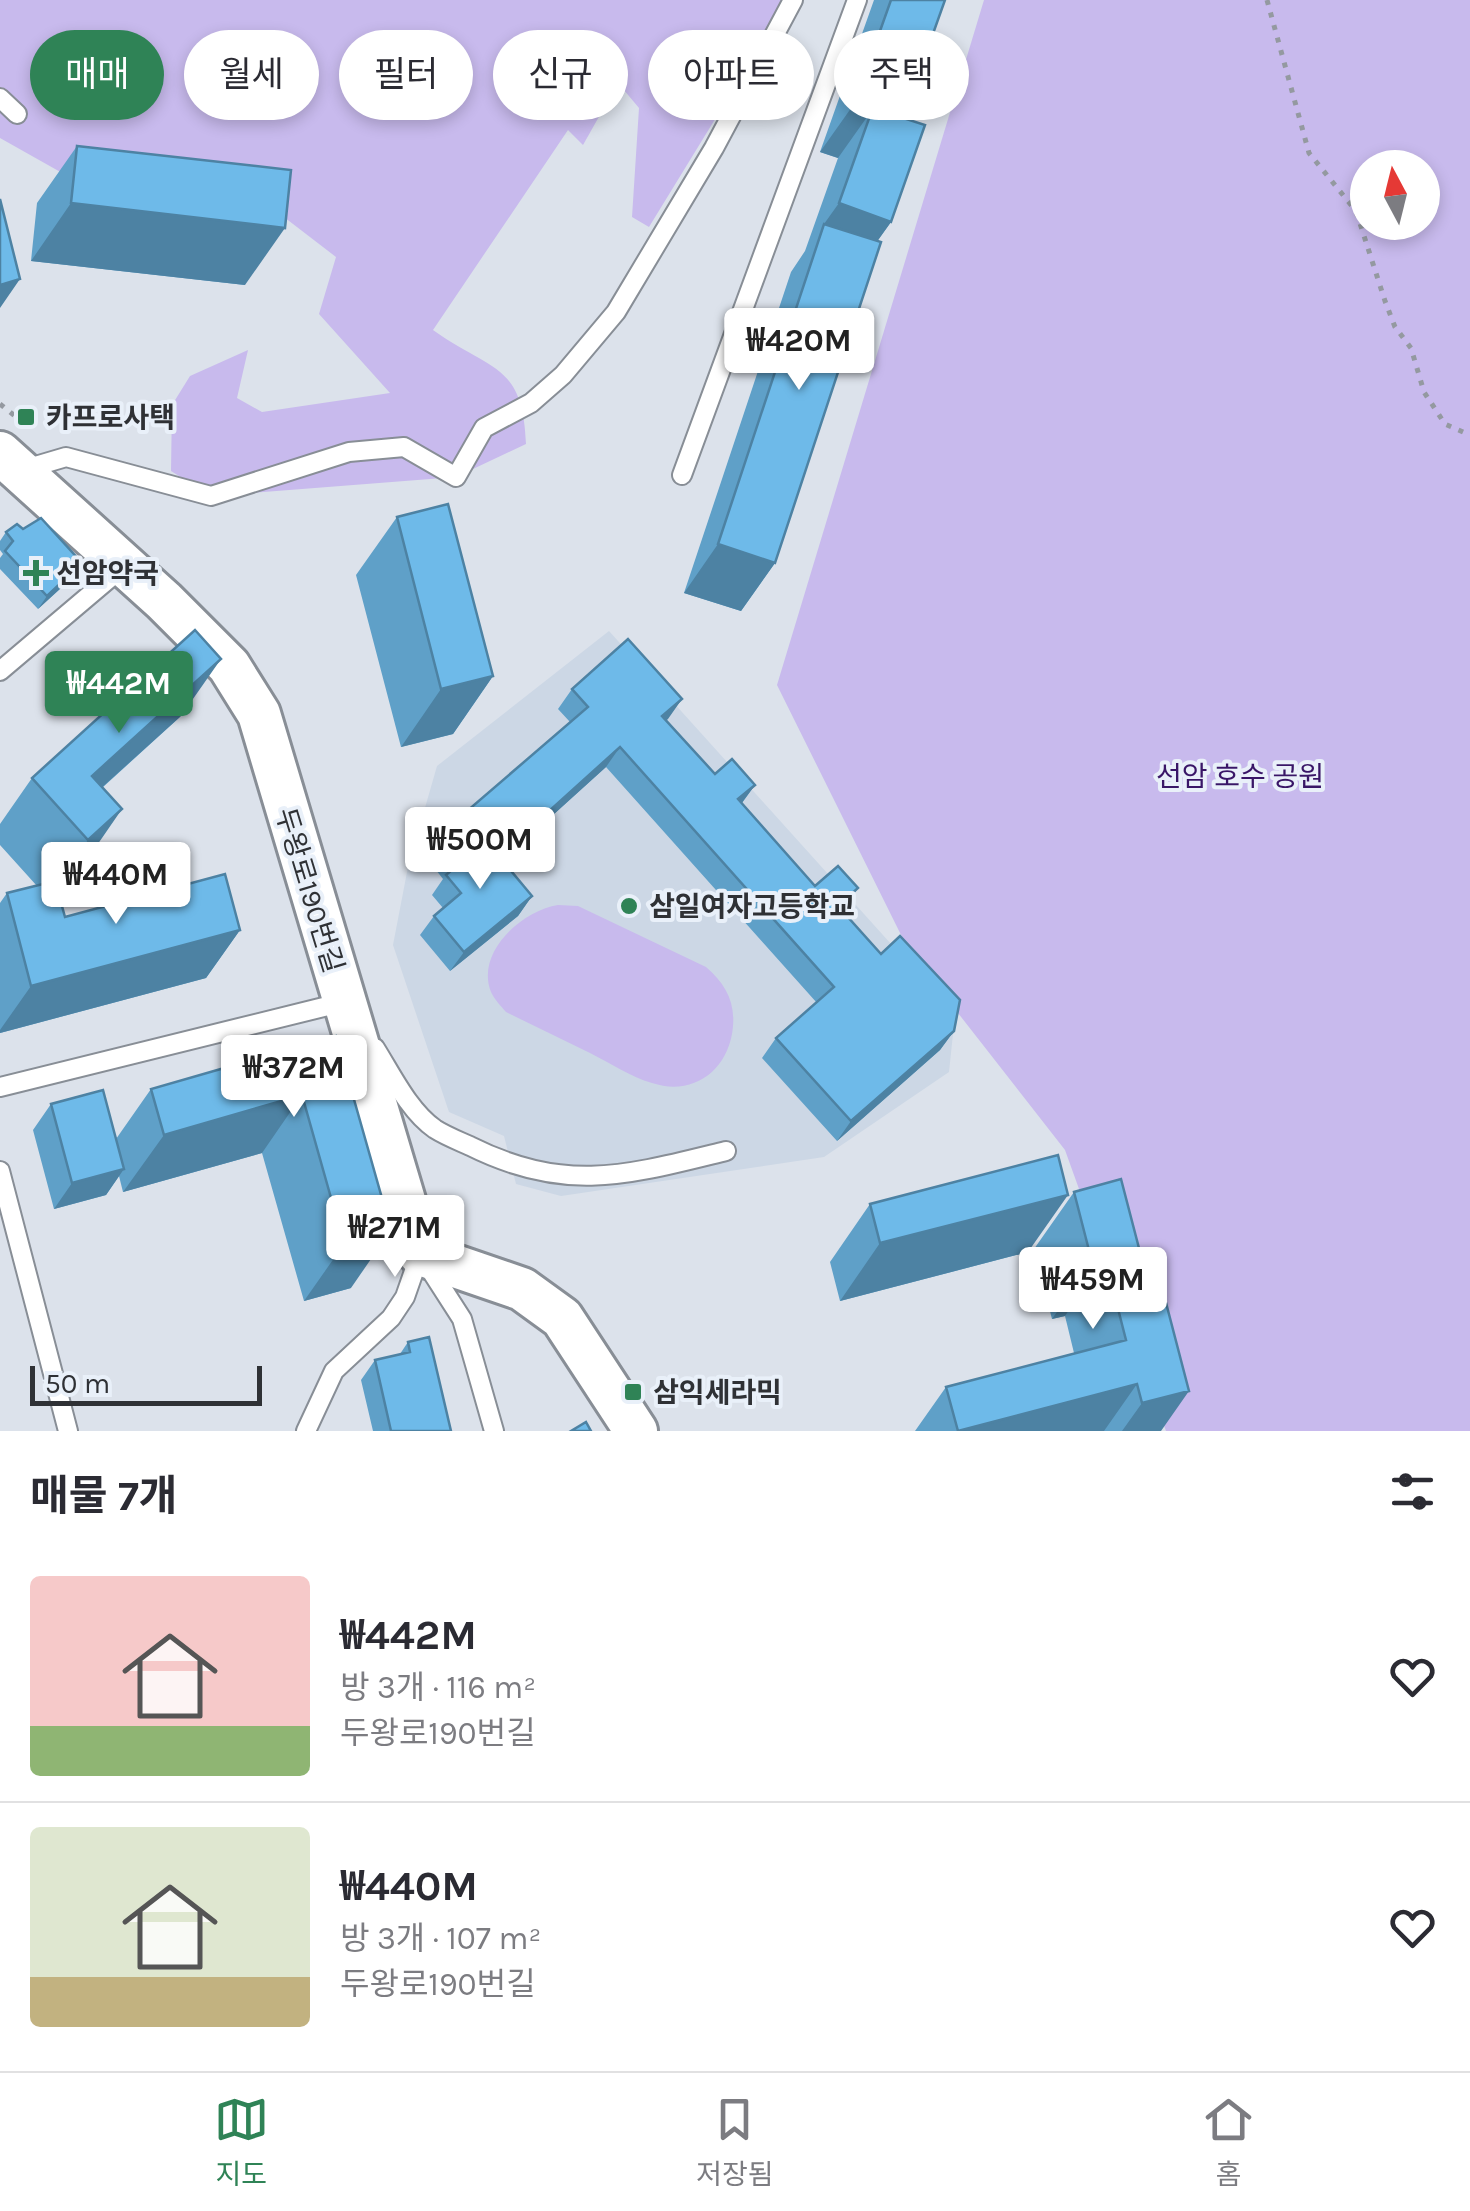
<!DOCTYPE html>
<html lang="ko">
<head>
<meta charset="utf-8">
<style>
	:root { --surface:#fff; --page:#f2f2f3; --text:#2b2b33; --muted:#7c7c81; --line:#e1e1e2; --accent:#2f8356 }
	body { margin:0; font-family:Karla,"Noto Sans KR",sans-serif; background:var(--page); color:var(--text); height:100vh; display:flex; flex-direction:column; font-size:38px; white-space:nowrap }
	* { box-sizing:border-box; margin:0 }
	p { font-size:32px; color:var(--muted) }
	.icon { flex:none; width:55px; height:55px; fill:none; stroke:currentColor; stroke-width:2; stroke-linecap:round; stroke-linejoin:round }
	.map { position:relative; height:1431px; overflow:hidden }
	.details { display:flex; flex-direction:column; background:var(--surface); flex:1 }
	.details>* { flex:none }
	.banner { position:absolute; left:30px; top:30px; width:1410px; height:90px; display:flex; gap:20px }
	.needle { width:65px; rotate:353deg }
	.controls { position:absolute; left:1350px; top:150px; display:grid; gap:20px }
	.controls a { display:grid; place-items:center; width:90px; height:90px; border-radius:50%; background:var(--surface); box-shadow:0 5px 15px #0003; font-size:50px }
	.scale { position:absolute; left:30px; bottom:25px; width:232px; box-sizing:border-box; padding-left:10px; border:5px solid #2f3135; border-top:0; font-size:28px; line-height:35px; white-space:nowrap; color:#2f3135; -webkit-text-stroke:8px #e9f0f9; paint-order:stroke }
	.price { position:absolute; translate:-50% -85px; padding:0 22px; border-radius:10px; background:#fff; color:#222; font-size:32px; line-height:65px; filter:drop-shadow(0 2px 5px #0008) }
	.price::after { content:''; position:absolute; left:50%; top:60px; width:30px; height:22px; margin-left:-15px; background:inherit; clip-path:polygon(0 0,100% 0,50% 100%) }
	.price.active { background:var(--accent); color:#fff }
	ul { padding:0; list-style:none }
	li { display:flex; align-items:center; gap:30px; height:250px; padding:0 30px }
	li+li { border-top:2px solid var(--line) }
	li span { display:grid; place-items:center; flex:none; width:280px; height:200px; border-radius:10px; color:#555 }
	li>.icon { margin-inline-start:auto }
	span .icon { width:120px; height:120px; fill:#fffc; stroke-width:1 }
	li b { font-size:42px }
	h2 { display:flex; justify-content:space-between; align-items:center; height:120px; padding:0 30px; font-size:42px }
	.pill { padding:0 35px; border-radius:45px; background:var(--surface); box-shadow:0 5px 15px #0003; font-size:35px; line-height:90px }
	.pill.active { background:var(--accent); color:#fff }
	.tabs { display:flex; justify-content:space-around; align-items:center; height:140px; border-top:2px solid var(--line); background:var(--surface); font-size:28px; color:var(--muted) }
	.tabs a { display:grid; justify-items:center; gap:5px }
	.tabs .active { color:var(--accent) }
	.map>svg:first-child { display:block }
	.built { fill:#ccd7e5 }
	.green { fill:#c8baed; fill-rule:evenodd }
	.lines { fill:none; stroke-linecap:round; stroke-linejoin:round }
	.service-casing { stroke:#888e96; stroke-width:22 }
	.tertiary-casing { stroke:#888e96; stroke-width:48 }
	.path { stroke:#9499a0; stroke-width:5; stroke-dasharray:5 8; stroke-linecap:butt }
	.service { stroke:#fff; stroke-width:18 }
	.tertiary { stroke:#fff; stroke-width:42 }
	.wall { fill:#5fa0c8 }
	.shaded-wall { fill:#4d82a3 }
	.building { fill:#6ebae9; stroke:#4d82a3; stroke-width:2.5 }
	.poi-dot { fill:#2f8356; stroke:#e9f0f9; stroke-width:4 }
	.labels { text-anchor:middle; stroke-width:8; stroke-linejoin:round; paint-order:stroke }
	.poi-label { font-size:28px; font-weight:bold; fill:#2f3135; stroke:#e9f0f9; text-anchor:start }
	.park-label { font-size:28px; fill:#391667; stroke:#e9f0f9 }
	.street-label { font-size:28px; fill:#2f3135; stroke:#e9f0f9 }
</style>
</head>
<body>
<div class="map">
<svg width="1470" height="1431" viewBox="0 0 1470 1431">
	<rect width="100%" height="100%" fill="#dce2eb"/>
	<path class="built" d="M609,631L955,1015L949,1072L824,1157L561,1196L516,1184L504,1136L449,1112L393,945L408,867L437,766Z"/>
	<path class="green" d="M0,0H788L649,227L632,217L639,108L618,83L583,145L568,130L433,330C490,371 523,362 526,444L456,477L211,496L171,471L172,405L190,376L248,350L237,398L262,412L390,393L319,314L336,257L280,214L103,196L0,138Z
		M984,0H1470V1431H1166L1065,1150L908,949L777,685ZM1368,168H1422V222H1368Z
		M558,905L578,906L706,967C727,985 737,1005 732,1034C725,1073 691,1096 652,1083C631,1077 610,1063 590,1053C562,1039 534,1026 506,1012C501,1006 494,999 491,992C475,952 523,910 558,905Z"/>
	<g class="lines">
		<g class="service-casing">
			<path id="service" d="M0,98L17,114
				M22,470L66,457L211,496L349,452L404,447L456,477L484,428L531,403L563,375L616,312L714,148L793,0
				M682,475L857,0
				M0,671L124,566
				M375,1048C392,1075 409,1111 435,1129C446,1136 459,1141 470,1146C566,1194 628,1175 726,1151
				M0,1087L344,1002
				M0,1171L68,1431
				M426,1263L462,1319L494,1431
				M306,1431L334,1371L391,1318L405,1297L420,1254"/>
		</g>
		<g class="tertiary-casing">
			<path id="tertiary" d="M0,453L164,601L229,666L259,714L420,1254L522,1289L562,1318L636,1431"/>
		</g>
		<path class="path" d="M1267,0L1309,153L1356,211L1385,301L1395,327L1411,348L1424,392L1445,424L1470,435
			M0,404L20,420"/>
		<use href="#service" class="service"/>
		<use href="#tertiary" class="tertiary"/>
	</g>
	<path class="wall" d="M874,0H945L903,118L891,222L877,241L775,563L741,611L684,593L791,272L805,251L838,158L820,152Z
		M77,146L245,285L31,261L37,203Z
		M397,517L493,676L453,734L401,747L356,575Z
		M6,532L73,577L38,609L0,569V558L3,554L0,550V541Z
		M572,689L682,699L666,720L715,774L755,785L742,803L815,886L844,908L842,910L881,954L954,1031L940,1050L837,1141L762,1058L776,1038L817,1003L606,767L502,861L532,896L518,916L450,971L420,935L434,916L443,908L432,895L443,879L436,870L450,850L462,840L453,830L467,811L570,722L558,709Z
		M181,716L102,788L82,867L58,889L65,917L240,930L206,978L0,1033V903L7,893L37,886L0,845V824L32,778Z
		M336,1036L351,1288L304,1301L262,1153L123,1192L119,1176L106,1195L54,1209L33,1130L51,1104L116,1139L151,1089Z
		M1121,1179L1161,1431H915L946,1387L1074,1353L1065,1316L1052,1319L1034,1249L1074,1192Z
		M870,1204L1028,1252L840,1301L830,1262Z
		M408,1342L451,1431H373L361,1380L375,1360L400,1354Z"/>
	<path class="shaded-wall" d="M854,104L872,110L838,158L820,152Z
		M71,203L285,228L245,285L31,261Z
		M839,203L891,222L857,270L824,224Z
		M20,279L0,308V285Z
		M718,544L775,563L741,611L684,593Z
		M82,563L73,577L38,609L47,596Z
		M221,659L181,716L68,818L92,776Z
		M493,676L453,734L401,747L441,689Z
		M682,699L668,719L648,736L662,716Z
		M620,747L606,767L491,871L505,851Z
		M755,785L741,804L738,799Z
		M122,809L82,867L48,897L88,840Z
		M858,888L844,908L824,925L838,906Z
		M532,896L518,916L450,971L464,952Z
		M240,930L206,978L0,1033V1030L31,986Z
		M954,1031L940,1050L837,1141L851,1121Z
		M302,1095L262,1153L123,1192L164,1135Z
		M124,1169L106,1195L54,1209L72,1183Z
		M1068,1195L1028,1252L840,1301L880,1243Z
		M391,1230L351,1288L304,1301L344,1244Z
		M1105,1258L1065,1316L1052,1319L1092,1262Z
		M1137,1384L1104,1431H959Z
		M1189,1391L1161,1431H1122L1142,1403Z"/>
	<path class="building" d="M891,0H945L903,118L925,125L891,222L839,203L872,110L854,104Z
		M77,146L291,170L285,228L71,203Z
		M0,199L20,279L0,285Z
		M824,224L881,242L775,563L718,544Z
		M448,504L493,676L441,689L397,517Z
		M41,518L82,563L47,596L5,551L13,541L6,532L17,524L23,529Z
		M195,630L221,659L92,776L122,809L88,840L32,778Z
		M628,639L682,699L662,716L715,774L732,759L755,785L738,799L815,886L838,866L858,888L838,906L881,954L900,936L960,1000L954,1031L851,1121L776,1038L834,987L620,747L505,851L467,811L588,707L572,689Z
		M476,829L532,896L464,952L434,916L461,893L446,875L460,863L450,850Z
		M225,874L240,930L31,986L7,893L55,881L65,917Z
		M336,1036L391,1230L344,1244L302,1095L164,1135L151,1089Z
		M103,1090L124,1169L72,1183L51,1104Z
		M1058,1155L1068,1195L880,1243L870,1204Z
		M1121,1179L1140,1252L1152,1249L1189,1391L1142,1403L1137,1384L958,1431L946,1387L1126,1340L1105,1258L1092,1262L1074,1192Z
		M429,1337L451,1431H391L375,1360L410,1352L408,1342Z
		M586,1422L591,1431H571Z"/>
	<g class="poi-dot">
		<rect x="16" y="407" width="20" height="20" rx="5"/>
		<path d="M31 558h10v10h10v10h-10v10h-10v-10h-10v-10h10z"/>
		<circle cx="629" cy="906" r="10"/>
		<rect x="623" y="1382" width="20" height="20" rx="5"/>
	</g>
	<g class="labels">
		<g class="poi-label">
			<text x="46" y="427">카프로사택</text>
			<text x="56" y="583">선암약국</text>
			<text x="649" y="916">삼일여자고등학교</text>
			<text x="653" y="1402">삼익세라믹</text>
		</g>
		<g class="park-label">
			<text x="1240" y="786">선암 호수 공원</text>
		</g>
		<g class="street-label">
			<text transform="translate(310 890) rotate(73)" y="10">두왕로190번길</text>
		</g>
	</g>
</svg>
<div class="controls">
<a><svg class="needle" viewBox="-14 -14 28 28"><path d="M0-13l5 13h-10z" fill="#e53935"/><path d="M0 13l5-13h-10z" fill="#7c7c81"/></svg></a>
</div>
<div class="scale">50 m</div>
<b class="price" style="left:799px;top:393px">₩420M</b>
<b class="price active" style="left:119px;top:736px">₩442M</b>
<b class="price" style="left:480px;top:892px">₩500M</b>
<b class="price" style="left:116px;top:927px">₩440M</b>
<b class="price" style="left:294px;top:1120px">₩372M</b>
<b class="price" style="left:395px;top:1280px">₩271M</b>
<b class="price" style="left:1093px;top:1332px">₩459M</b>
<div class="banner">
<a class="pill active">매매</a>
<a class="pill">월세</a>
<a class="pill">필터</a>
<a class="pill">신규</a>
<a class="pill">아파트</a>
<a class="pill">주택</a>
</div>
</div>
<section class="details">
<h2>매물 7개<svg class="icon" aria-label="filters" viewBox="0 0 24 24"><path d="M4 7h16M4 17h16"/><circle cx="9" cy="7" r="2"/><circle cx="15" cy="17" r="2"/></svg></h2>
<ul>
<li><span style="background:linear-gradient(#f6c9c9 75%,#8fb573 0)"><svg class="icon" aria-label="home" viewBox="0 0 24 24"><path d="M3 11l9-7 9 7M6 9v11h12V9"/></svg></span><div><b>₩442M</b><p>방 3개 · 116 m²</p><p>두왕로190번길</p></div><svg class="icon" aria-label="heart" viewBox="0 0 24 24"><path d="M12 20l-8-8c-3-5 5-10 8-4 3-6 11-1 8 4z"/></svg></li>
<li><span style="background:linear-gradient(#dfe7d0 75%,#c2b280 0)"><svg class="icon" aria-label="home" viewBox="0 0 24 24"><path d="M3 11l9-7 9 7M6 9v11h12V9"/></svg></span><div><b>₩440M</b><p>방 3개 · 107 m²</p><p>두왕로190번길</p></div><svg class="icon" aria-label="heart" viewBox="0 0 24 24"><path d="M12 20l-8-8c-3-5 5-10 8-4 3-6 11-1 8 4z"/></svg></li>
</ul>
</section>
<nav class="tabs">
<a class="active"><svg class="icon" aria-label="map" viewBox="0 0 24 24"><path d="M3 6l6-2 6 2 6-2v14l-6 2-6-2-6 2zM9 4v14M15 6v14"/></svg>지도</a>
<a><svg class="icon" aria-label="saved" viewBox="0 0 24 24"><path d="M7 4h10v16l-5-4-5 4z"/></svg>저장됨</a>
<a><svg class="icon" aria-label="home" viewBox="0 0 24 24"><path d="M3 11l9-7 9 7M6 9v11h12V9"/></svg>홈</a>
</nav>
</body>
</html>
